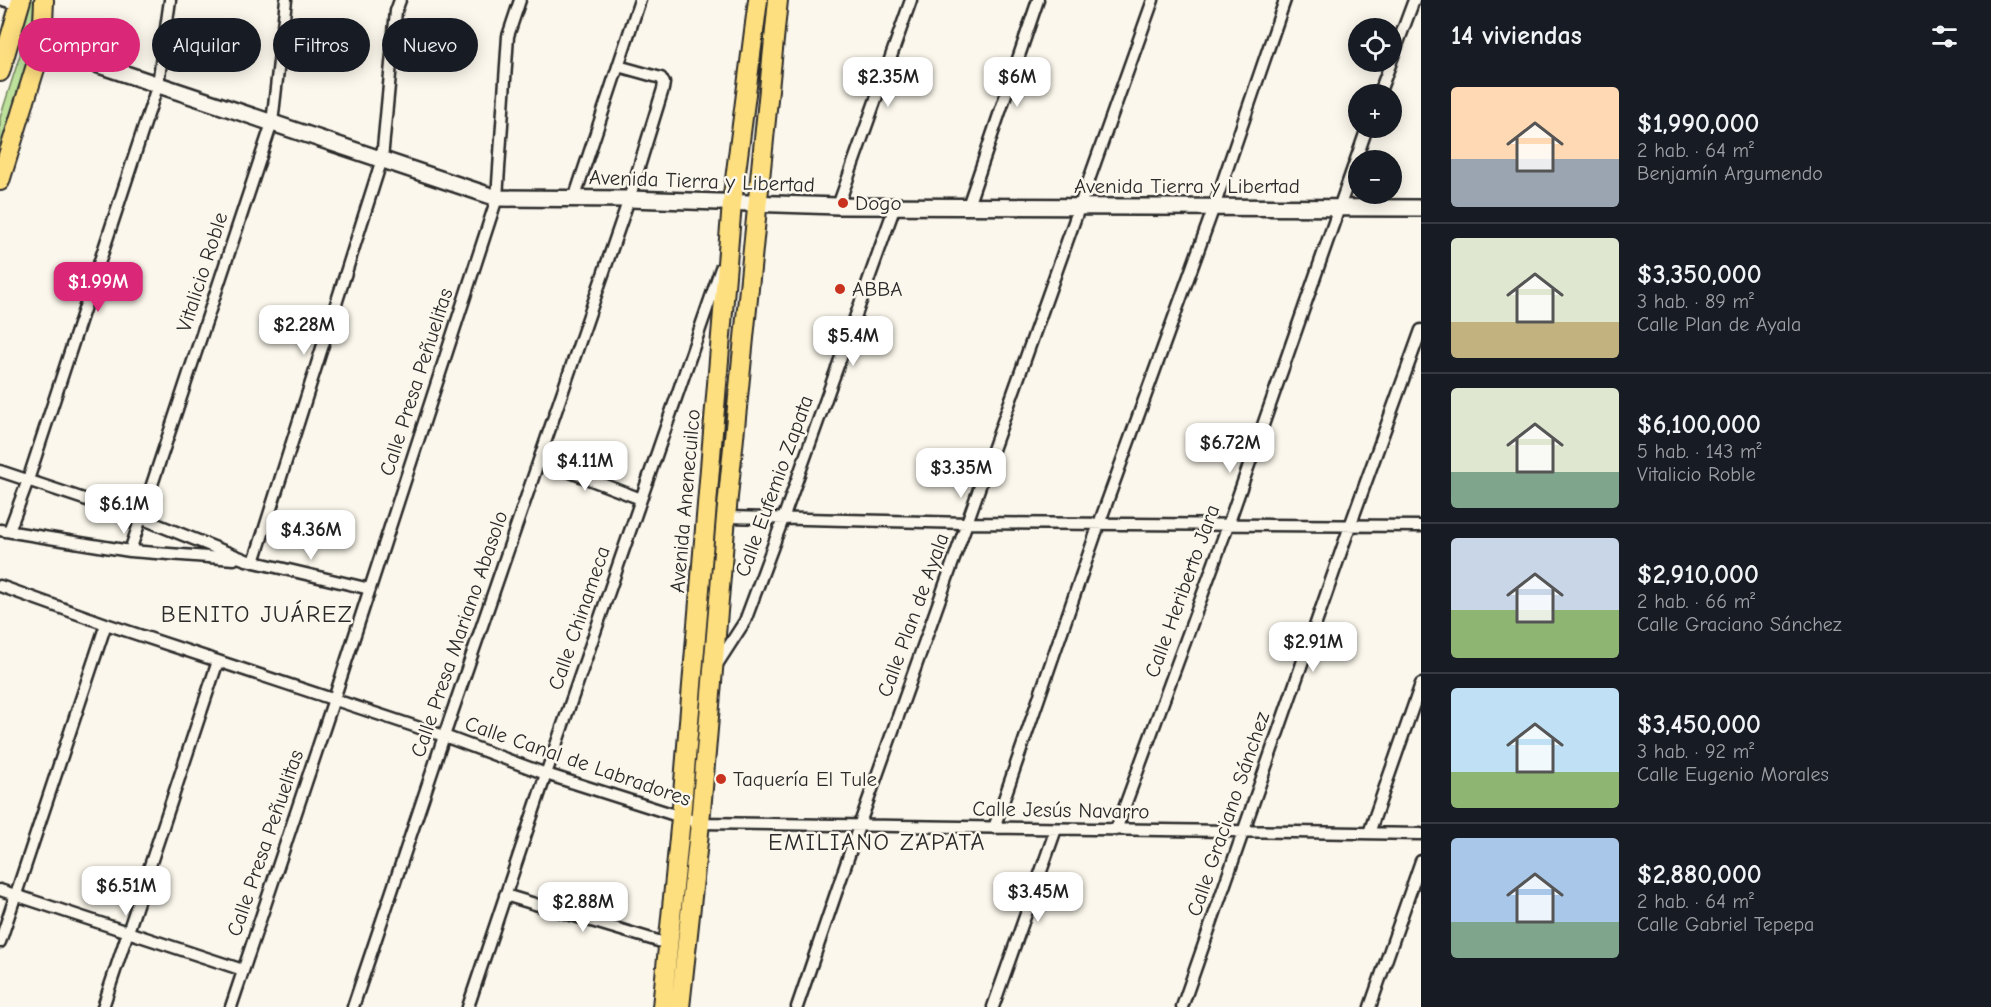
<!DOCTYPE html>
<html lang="es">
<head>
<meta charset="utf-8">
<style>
	:root { --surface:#171b24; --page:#242831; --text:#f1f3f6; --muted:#9ea1a6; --line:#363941; --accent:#db2777 }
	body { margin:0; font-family:"Comic Neue",sans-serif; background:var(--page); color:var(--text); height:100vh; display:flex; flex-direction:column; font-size:22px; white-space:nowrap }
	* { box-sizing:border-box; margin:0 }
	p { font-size:20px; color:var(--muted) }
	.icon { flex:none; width:33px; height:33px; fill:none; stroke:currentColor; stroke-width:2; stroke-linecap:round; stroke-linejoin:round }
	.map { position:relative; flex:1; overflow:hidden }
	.sheet { display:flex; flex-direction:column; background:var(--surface); width:570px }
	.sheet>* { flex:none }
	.guide { position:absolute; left:18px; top:18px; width:570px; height:54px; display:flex; gap:12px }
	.tools { position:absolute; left:1348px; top:18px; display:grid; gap:12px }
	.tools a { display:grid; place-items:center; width:54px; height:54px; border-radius:50%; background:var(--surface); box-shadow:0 3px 15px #0003; font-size:30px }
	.price { position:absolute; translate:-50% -51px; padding:0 14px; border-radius:12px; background:#fff; color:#222; font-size:20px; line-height:39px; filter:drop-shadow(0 2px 3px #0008) }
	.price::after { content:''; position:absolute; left:50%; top:36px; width:18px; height:14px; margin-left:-9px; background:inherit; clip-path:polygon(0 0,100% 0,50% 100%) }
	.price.active { background:var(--accent); color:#fff }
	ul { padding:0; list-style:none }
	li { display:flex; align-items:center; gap:18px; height:150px; padding:0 30px }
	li+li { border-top:2px solid var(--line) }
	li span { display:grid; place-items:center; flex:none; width:168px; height:120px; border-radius:6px; color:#555 }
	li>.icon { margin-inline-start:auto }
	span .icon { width:72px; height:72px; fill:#fffc; stroke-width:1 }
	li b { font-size:26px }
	h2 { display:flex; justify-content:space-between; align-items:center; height:72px; padding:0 30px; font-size:26px }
	.chip { padding:0 21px; border-radius:27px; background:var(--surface); box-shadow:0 3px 15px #0003; font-size:21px; line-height:54px }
	.chip.active { background:var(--accent); color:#fff }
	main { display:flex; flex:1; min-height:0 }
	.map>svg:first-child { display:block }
	.green { fill:#bde19b; stroke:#748663; stroke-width:1.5 }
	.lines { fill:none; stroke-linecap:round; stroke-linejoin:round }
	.street-casing { stroke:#2b2b2b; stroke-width:15 }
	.secondary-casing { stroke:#2b2b2b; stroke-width:20 }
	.primary-casing { stroke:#2b2b2b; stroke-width:22 }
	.street { stroke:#fbf7ec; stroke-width:10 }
	.secondary { stroke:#fbf7ec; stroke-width:15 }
	.primary { stroke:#fedf80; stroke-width:18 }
	.poi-dot { fill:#c8321e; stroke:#fbf7ec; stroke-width:2 }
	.labels { text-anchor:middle; stroke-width:5; stroke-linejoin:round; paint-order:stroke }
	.street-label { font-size:21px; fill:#2b2b2b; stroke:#fbf7ec }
	.poi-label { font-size:21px; fill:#2b2b2b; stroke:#fbf7ec; text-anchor:start }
	.quarter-label { font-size:24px; letter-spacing:1.5px; fill:#2b2b2b; stroke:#fbf7ec }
</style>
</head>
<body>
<main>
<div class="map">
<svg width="1421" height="1007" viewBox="0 0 1421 1007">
	<rect width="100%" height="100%" fill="#fbf7ec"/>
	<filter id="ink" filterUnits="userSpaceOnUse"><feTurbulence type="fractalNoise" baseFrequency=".0167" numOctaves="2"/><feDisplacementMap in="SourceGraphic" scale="12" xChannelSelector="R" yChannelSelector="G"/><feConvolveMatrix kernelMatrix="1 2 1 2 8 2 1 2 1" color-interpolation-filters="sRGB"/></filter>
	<g filter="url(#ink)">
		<path class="green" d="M28,0H40L35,48L0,154V118L20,55L22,24Z"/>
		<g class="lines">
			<g class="street-casing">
				<path id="street" d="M3,0L19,5
					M1392,59L1414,0
					M1379,94L1391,62
					M574,199L640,0
					M838,206L911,0
					M968,206L1038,0
					M539,460L641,499
					M0,471L141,518L246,560L370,589
					M726,517L967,523L1421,526
					M0,530L130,551L234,559
					M9,531L28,480L158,84L170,0
					M130,551L272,123L286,0
					M254,562L382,159L396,11L400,0
					M0,586L106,624L444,736L546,774L700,823L1421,834
					M716,666L745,621L783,519L895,206
					M994,828L1099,524L1214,207L1285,0
					M1116,830L1228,525L1367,128
					M1369,833L1421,684
					M0,890L243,970
					M505,895L668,944
					M0,942L106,624
					M103,1007L218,661
					M231,1007L334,699L497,198L508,36L520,0
					M353,1007L444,736L629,199L663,89L664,83L661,78L618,66
					M468,1007L546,774L721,268
					M797,1007L859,826L1153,0
					M993,1007L1056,829
					M1182,1007L1350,526L1421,330
					M1370,1007L1421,861"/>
			</g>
			<g class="secondary-casing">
				<path id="secondary" d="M42,46L497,198L629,199L838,206L1421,208"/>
			</g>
			<g class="primary-casing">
				<path id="primary" d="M0,72L21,0
					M0,181L42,46L44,0
					M662,1007L681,818L732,203L758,0
					M680,1007L700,823L726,517L778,0"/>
			</g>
			<use href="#street" class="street"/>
			<use href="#secondary" class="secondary"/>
			<use href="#primary" class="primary"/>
		</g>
	</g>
	<g class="poi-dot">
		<circle cx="843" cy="203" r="6"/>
		<circle cx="840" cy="289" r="6"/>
		<circle cx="721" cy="779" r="6"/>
	</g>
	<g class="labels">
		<g class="street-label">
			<text transform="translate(702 181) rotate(2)" y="7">Avenida Tierra y Libertad</text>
			<text x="1187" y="193">Avenida Tierra y Libertad</text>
			<text transform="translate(202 272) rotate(-72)" y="7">Vitalicio Roble</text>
			<text transform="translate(416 382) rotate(-72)" y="7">Calle Presa Peñuelitas</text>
			<text transform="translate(774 486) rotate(-70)" y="7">Calle Eufemio Zapata</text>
			<text transform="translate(685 501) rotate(-85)" y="7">Avenida Anenecuilco</text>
			<text transform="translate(1182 591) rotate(-70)" y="7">Calle Heriberto Jara</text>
			<text transform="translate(913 615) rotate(-70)" y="7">Calle Plan de Ayala</text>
			<text transform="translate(579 618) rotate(-71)" y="7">Calle Chinameca</text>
			<text transform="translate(459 634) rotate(-71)" y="7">Calle Presa Mariano Abasolo</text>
			<text transform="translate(578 761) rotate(19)" y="7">Calle Canal de Labradores</text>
			<text transform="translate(1061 810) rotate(1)" y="7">Calle Jesús Navarro</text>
			<text transform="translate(1228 814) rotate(-71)" y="7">Calle Graciano Sánchez</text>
			<text transform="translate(265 843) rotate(-71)" y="7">Calle Presa Peñuelitas</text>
		</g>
		<g class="poi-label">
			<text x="855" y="210">Dogo</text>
			<text x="852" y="296">ABBA</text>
			<text x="733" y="786">Taquería El Tule</text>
		</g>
		<g class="quarter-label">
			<text x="257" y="622">BENITO JUÁREZ</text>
			<text x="877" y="850">EMILIANO ZAPATA</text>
		</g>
	</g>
</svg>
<div class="tools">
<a><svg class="icon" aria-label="locate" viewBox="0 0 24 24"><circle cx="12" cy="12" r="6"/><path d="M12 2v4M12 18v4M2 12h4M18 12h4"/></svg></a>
<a>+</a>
<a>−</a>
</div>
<b class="price" style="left:888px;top:108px">$2.35M</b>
<b class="price" style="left:1017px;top:108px">$6M</b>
<b class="price active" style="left:98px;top:313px">$1.99M</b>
<b class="price" style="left:304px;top:356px">$2.28M</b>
<b class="price" style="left:853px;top:367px">$5.4M</b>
<b class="price" style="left:1230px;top:474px">$6.72M</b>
<b class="price" style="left:585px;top:492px">$4.11M</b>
<b class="price" style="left:961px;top:499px">$3.35M</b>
<b class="price" style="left:124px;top:535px">$6.1M</b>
<b class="price" style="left:311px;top:561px">$4.36M</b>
<b class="price" style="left:1313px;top:673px">$2.91M</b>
<b class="price" style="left:126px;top:917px">$6.51M</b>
<b class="price" style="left:1038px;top:923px">$3.45M</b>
<b class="price" style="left:583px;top:933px">$2.88M</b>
<div class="guide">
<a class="chip active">Comprar</a>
<a class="chip">Alquilar</a>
<a class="chip">Filtros</a>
<a class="chip">Nuevo</a>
</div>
</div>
<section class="sheet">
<h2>14 viviendas<svg class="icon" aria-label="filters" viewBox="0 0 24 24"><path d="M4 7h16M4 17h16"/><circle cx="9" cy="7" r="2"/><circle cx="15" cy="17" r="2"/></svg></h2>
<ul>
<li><span style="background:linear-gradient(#ffd9b3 60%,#9aa5b1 0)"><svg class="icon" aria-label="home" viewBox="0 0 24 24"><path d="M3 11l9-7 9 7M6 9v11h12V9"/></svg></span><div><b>$1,990,000</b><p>2 hab. · 64 m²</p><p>Benjamín Argumendo</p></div></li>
<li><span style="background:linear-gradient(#dfe7d0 70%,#c2b280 0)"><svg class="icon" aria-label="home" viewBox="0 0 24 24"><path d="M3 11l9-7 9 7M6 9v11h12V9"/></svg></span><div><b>$3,350,000</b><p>3 hab. · 89 m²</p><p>Calle Plan de Ayala</p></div></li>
<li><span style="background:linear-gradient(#dfe7d0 70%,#7fa58c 0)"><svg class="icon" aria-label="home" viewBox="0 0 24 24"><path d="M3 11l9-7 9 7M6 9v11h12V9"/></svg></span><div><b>$6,100,000</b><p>5 hab. · 143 m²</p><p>Vitalicio Roble</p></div></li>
<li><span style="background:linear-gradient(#c9d6e8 60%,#8fb573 0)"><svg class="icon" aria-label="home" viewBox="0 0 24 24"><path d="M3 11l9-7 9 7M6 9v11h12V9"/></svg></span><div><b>$2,910,000</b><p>2 hab. · 66 m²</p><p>Calle Graciano Sánchez</p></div></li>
<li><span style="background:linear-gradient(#bfe0f5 70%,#8fb573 0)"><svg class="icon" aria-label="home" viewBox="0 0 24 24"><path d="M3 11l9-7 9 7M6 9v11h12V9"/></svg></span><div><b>$3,450,000</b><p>3 hab. · 92 m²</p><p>Calle Eugenio Morales</p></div></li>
<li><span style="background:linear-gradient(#a9c7e8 70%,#7fa58c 0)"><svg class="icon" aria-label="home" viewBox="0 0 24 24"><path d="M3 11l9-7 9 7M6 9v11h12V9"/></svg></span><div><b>$2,880,000</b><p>2 hab. · 64 m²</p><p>Calle Gabriel Tepepa</p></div></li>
</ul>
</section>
</main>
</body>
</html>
